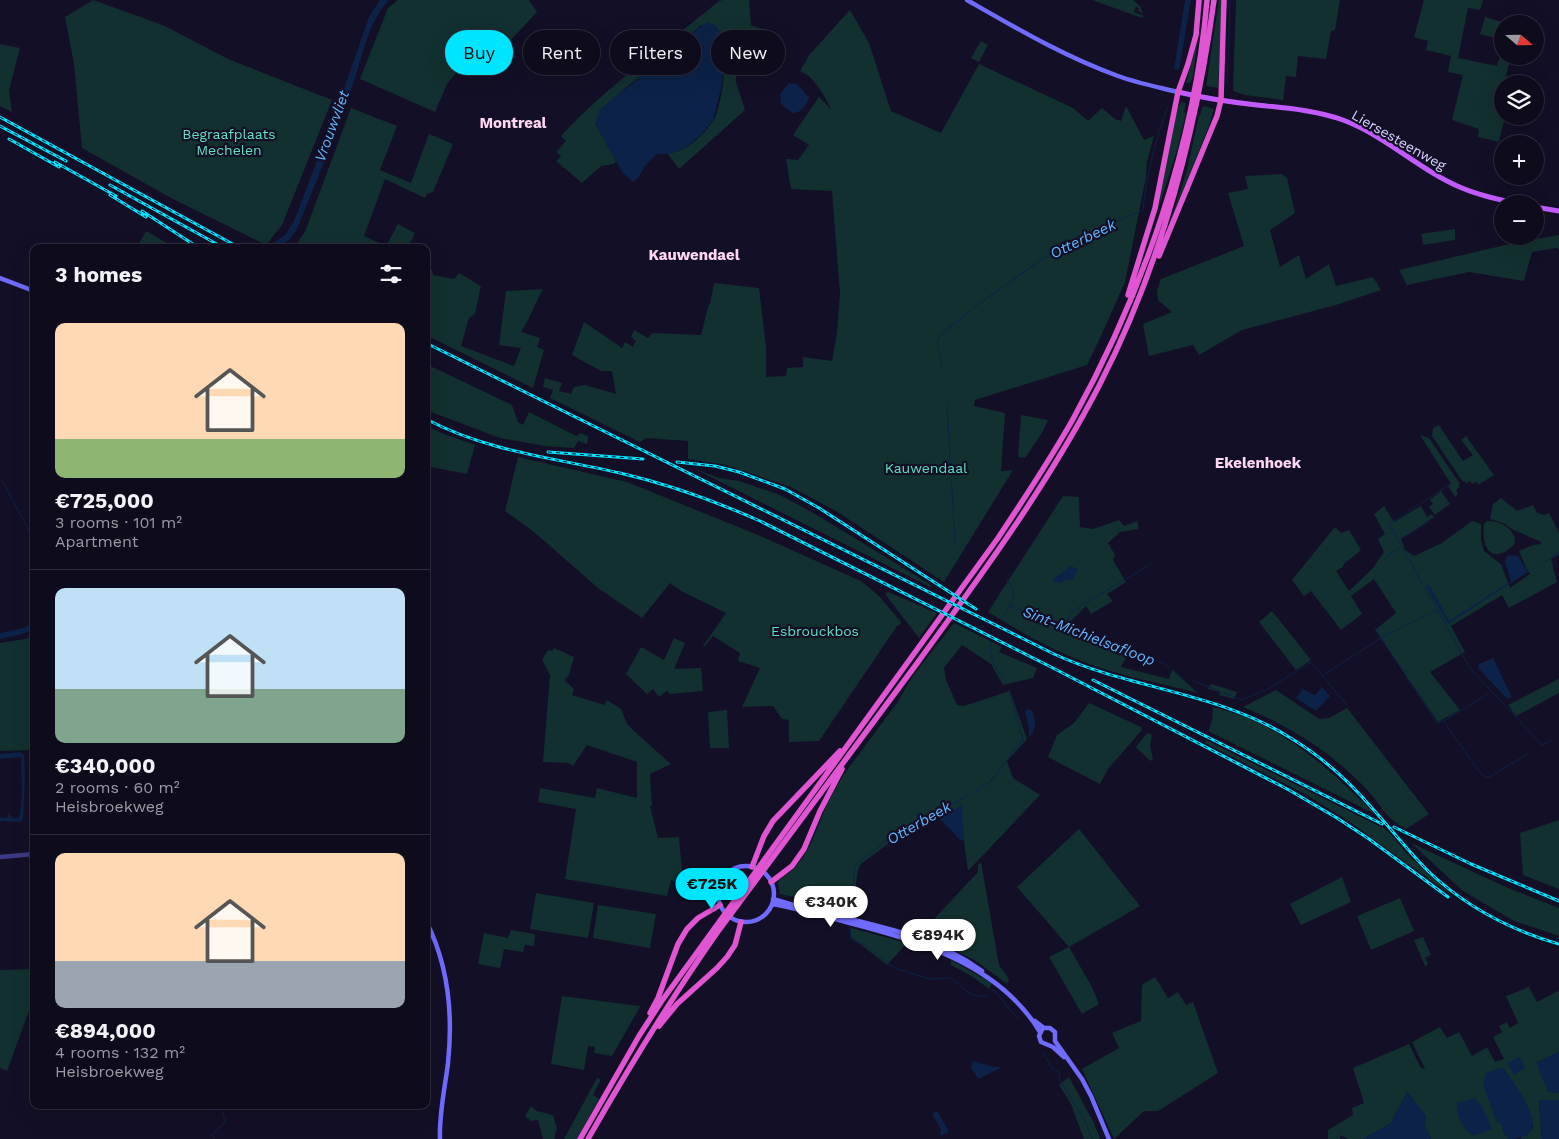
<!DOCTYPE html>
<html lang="en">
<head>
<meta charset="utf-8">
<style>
	:root { --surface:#0e0b1c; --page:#1c1929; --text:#f1f3f6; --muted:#9b9ba3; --line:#2e2b3b; --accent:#00e5ff }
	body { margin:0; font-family:"Work Sans",sans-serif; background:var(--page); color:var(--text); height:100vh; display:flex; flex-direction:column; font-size:19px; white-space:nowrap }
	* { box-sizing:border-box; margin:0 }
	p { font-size:16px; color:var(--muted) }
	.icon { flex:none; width:28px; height:28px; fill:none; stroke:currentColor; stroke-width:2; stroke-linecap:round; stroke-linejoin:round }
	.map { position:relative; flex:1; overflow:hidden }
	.side { position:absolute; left:30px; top:244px; width:400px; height:865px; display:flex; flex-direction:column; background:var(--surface); border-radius:10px; box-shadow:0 5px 20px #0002,0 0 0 1px var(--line) }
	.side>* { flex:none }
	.top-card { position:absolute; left:445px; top:30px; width:475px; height:45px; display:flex; gap:10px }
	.needle { width:32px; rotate:110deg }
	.controls { position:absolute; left:1494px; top:15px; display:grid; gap:10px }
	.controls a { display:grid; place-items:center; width:50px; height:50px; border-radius:50%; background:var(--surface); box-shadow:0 5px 20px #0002,0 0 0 1px var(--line); font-size:25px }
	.price { position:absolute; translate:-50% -42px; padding:0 11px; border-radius:18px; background:#fff; color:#222; font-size:16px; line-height:32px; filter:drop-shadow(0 1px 2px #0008) }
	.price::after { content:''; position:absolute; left:50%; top:30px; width:15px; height:11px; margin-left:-8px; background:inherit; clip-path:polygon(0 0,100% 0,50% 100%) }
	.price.selected { background:var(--accent); color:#111 }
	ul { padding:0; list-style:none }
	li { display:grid; align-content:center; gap:10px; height:265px; padding:0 25px }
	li+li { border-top:1px solid var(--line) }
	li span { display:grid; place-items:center; height:155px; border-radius:10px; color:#555 }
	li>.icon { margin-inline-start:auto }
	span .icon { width:90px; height:90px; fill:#fffc; stroke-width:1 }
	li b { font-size:21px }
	h2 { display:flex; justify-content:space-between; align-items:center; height:60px; padding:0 25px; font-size:21px }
	.chip { padding:0 18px; border-radius:22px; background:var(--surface); box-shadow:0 5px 20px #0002,0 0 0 1px var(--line); font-size:18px; line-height:45px }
	.chip.selected { background:var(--accent); color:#111 }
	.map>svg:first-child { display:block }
	.green { fill:#12302f }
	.water { fill:#0c2248 }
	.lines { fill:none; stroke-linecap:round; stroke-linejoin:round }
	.stream { stroke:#0c2248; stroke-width:1 }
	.tertiary { stroke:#3d3a85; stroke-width:4.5 }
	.secondary { stroke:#6f6bff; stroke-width:4.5 }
	.primary { stroke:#c25bff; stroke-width:5 }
	.trunk { stroke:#e055d1; stroke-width:5.5 }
	.rail-casing { stroke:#00e5ff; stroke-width:3 }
	.rail { stroke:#130f26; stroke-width:1; stroke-dasharray:4; stroke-linecap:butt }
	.labels { text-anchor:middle; stroke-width:4.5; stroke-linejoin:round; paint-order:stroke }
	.park-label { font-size:14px; fill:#5fe0c0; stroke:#130f26 }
	.street-label { font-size:14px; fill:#d9d4ff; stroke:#130f26 }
	.neighbourhood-label { font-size:15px; font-weight:bold; fill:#ffd6f0; stroke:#130f26 }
	.water-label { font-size:15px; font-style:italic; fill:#62b6ff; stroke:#130f26 }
</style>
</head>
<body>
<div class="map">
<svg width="1559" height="1139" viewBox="0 0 1559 1139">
	<rect width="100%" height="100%" fill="#130f26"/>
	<path class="green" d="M93,0L165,26L228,59L332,100L282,225L266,245L171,198L82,148L74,64L65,17Z
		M398,0H529L537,12L508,43L489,33L447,84L435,112L360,79L388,8Z
		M723,0H749L751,25L762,29L760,43L737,38L736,82L745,110L679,169L667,153C685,154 709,131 716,115C723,95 728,58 719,39C716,33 707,29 701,25L654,66L625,88L595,123L616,161L614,164L601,166L582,183L556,161L561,156L556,152L566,141L561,136C608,85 666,45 719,1Z
		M1092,0H1133L1140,6L1143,13L1138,11L1139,8L1136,7L1134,12L1144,16L1142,18Z
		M1201,0H1203L1193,77L1190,83H1186L1196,46Z
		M1219,0H1222L1218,88L1206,86Z
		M1236,0H1340L1335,30L1331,31L1326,59L1298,56L1296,77L1286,76L1283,100L1245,95L1233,91Z
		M1424,0H1483L1480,10L1468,8L1458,58L1497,66L1502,49V56H1511L1506,76L1530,79L1529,84H1502V116H1505L1499,142L1478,137L1479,129L1452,120L1463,75L1448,72L1451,56L1426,50L1428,41L1414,37Z
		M850,10L869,43L891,111L941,133L979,64L1073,108L1088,121L1102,108L1115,119L1121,121L1126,106L1144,140L1154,136L1147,161L1146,177L1125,282L1101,336L1087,365L975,400L974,406L1005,413L1001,471L1013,470L944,582L836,511L791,487L726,465L688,459V441L646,438L640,442L550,398L553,390L543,387L545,378L562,383L559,391L571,394L574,387L585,385L616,394L612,371H601L572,355L584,322L622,348L625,342L633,347L636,341L631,337L634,330L648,338L653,333L701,335L708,307L710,304L714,283L759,288L766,347V377L786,376L787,368L803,367V357L832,361L837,333L840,293L832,191L791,189L786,159L798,160L809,145L793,135L819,97L831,109C824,95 815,77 800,71L810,54Z
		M1485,17L1508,24H1502V40L1480,34Z
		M981,41L988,45L979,62L971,58Z
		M0,44L20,48L9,90L12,112L0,106Z
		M1182,102L1186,103L1184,112L1186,113L1178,147L1150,235L1176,110Z
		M1203,106L1214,109L1209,126L1171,220L1187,170L1199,115H1200Z
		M351,108L397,126L380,170L411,183L429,134L453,144L433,192L427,194L425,198L385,179L364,236L386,246L398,224L415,233L408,247H294L305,232Z
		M1282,174L1287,178L1295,213L1270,230L1280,267L1299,255L1306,279L1329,264L1336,286L1373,277L1381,290L1336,305L1242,330L1199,355L1193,345L1149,356L1143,324L1172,312L1158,300L1157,291L1161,279L1244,246L1228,193L1248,189L1245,176Z
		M1455,229V240L1423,245L1421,234Z
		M146,231L174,247H137Z
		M1559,235V249L1556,248L1532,252L1524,281L1469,272L1407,285L1399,270L1505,245Z
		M426,267L432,270L433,275L454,279L459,273L481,286L475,314L469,318L461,346L514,366L521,348L499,345L506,291L543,289C535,303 530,319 521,332L540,338L537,347L544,350L533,388L426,335Z
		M426,364L512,405L518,422L523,425L529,412L576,436L581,433L588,436L587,444L578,441L574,448L545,446L500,438L434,413L426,408Z
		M1021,415L1048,420L1043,431L1025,458L1018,457Z
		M1439,425L1463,461L1473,455L1461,440L1466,436L1494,475L1478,485L1477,482L1472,484L1470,481L1466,483L1464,481L1463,482L1432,436L1433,428Z
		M426,426L444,434L475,445L467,474L426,466Z
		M1420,435L1429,438L1460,484L1458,485L1460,487L1456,490L1458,493L1455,497L1448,486L1451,484Z
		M518,457L627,482L758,535L861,581L879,596L901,622V624L897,626L819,741L789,742V720L782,719L773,706L742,707L760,668L738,661L740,653L713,636L704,647L703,646L726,613L683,592L670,583L642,618L598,588L534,532L505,511Z
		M693,468L719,478L739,481L780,495L815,514L928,583L932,588Z
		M1441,491L1450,504L1435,515L1429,507L1433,504L1430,500Z
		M1063,496L1079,497L1080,527L1093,529L1119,520L1124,526L1137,521L1139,529L1120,532L1108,543L1115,555L1113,560L1126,582L1107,594L1113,601L1091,614L1086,606L1068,624L1131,649L1121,667L1169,679L1172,670L1198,693C1155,682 1110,674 1069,656C1041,644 1014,628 988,612Z
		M1501,498L1517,511L1533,505L1537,513L1545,515L1549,513L1559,533V555L1551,559L1557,582L1509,608L1502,595L1451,626L1465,652L1430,672L1460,710L1438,722L1375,630L1396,613L1374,579L1351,596L1362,614L1341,630L1311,591L1304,596L1292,580L1335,527L1341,533L1349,530L1361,550L1344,564L1343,567L1336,571L1349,591L1373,568L1384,552L1378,539L1385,534L1374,514L1384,506L1394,522L1421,506L1427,517L1432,514L1434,517L1401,539L1405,550L1414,556L1442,543L1472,521L1481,524V540L1484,551L1501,564L1510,588L1530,574L1526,568L1519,551L1533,545L1541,544V542L1514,530L1503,523L1490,519L1493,504Z
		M1487,521C1500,521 1510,526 1515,538L1514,545C1491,566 1481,547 1484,524Z
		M888,592L937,613L919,638L885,594Z
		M1272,611L1311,660L1296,670L1259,622Z
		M954,623L1002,647L999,652L1037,668L1033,678L1003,685L991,664L962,645L944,668L946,680L957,705L964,706L1010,691L1027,739L1007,761L1013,778L1040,795L968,871L960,811L942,819L936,815L886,837L889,843L861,864L858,870L852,909L780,894L778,884L779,880L794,869L803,857L811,843L828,802L844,774L897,703L912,677Z
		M34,635V750L0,751V643L25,639Z
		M674,638L685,643L674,669L701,668L703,691L670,694L667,691L659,697L653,689L647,694L626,674L641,647L664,660Z
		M554,648L574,657L569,675L564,680L574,689L572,695L604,705L607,700L621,709L627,724L635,732L671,764L650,774L652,806H650L658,838L679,837L682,872L716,870L709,889L710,900L671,880L667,896L565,879L576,809L538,802L540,788L595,798L597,788L637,798V762L587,745L573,766L568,763L543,762L550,675L542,660L548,650L552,651Z
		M1559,679V693L1516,716L1508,705Z
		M1211,684L1237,692L1234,699L1219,695L1220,692L1208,689Z
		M1276,690L1319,719L1329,718L1347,708L1429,814L1406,829C1400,825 1393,821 1388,816C1381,808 1376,799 1369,792C1334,754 1290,726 1243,707Z
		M1089,703L1141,727L1142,730L1108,769L1100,784L1048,757L1057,735L1074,723Z
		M1213,707C1224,710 1236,713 1246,717C1299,740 1335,775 1375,814L1208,731L1212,721Z
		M727,710L729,748H710L708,712Z
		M1147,733L1152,735L1150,746L1153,759L1150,761L1136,747Z
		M1206,740L1387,830L1410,857L1454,897L1347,820L1305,794L1205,743Z
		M1559,820V889L1523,875L1520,833Z
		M1079,829L1140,906L1069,947L1092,987L1099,1004L1082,1014L1049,957L1069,947L1017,887Z
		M1411,843L1508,888L1559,908V936L1514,921L1463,891Z
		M981,862L999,965L1009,979L1007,984L976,961L926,936L934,919L978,872V865Z
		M1342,877L1351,902L1301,925L1290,904Z
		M536,893L594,903L588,938L530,929Z
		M1400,898L1414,931L1371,950L1357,916Z
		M598,905L656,914L650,948L593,938Z
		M851,928L907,943L887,965L851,937Z
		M511,930L535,934L534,946L525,945L523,952L504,949L500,968L478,964L484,933L508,938Z
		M1423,937L1431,955L1425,958L1428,964L1425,966L1414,940Z
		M951,960L992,983L989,989L973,977L951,965Z
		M34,969V997L7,1071L0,1068V970Z
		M1155,977L1168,998L1178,992L1186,1005L1193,1002L1218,1073L1158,1111H1144L1114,1139L1082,1069L1119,1048L1112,1033L1141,1021L1142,985Z
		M1529,987L1537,1002L1558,991L1559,992V1052L1537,1062L1548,1091L1559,1093V1100L1539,1101L1542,1139H1520L1533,1128C1530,1105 1516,1088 1504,1069L1502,1125L1504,1133L1509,1139H1431L1424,1124L1426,1116L1407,1092L1391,1123L1363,1139H1348L1340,1135V1139H1328V1130L1353,1115L1352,1108L1364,1103L1353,1068L1409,1044L1421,1068L1425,1069L1412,1042L1440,1027L1447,1038L1459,1032L1472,1056L1487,1047L1495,1062L1504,1059L1493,1037L1502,1032L1499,1026L1507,1022L1510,1028L1518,1023L1506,996Z
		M562,996L639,1006L641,1005L612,1056L594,1053L595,1047L588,1046L584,1070L551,1064Z
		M1069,1077L1094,1123L1100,1139H1084L1071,1104L1059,1085Z
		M597,1078L601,1079L593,1095L599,1099L577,1139H564Z
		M531,1106L537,1111L553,1115L557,1129L554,1137L555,1139H543L538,1120L531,1121L525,1116Z"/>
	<path class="water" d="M380,0H389C368,21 362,60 352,87C336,135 316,182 297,229C291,240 282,248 269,247L285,235L294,221L338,106L369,17Z
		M1185,0H1191L1179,70L1174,69Z
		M707,22L716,26L721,34L719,38L722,47L724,65L721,89L713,120L701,135L686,147L670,154H658L653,158L645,166L638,178L633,182L622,172L595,123L600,109L654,66L697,29Z
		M789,83L797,84L809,97C807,105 802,113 792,113L781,104L780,94Z
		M1559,552V554L1526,573L1448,624L1426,586L1429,584L1449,621L1511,581L1505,562L1508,555L1518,556L1527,571L1534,569Z
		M1070,566L1078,569L1073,579L1065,580L1061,583L1052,582C1059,573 1062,574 1070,566Z
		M34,623V630L19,635L0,639V633L23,628Z
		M1493,658L1512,697L1507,699L1478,668L1479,664Z
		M1322,687L1330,696L1316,711L1296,698L1303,689L1315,695Z
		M1028,709L1032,711C1037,722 1036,728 1029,738V728L1025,712Z
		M20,752L24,755L25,776L23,819L20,822L0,821V817L7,818L8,812L10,816L15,819L20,816L22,793L21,757L0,759V754Z
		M962,805L964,840H960L940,819L945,814Z
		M1559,1052V1093L1548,1091L1541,1076L1537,1062Z
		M1520,1057L1525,1068L1514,1075L1507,1063Z
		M973,1061L994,1067H1002L978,1079L971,1067Z
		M1500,1068L1504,1069C1517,1088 1558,1139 1509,1139L1504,1133L1502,1125L1496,1121L1483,1084L1486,1073Z
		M1407,1092L1426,1116L1424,1124L1431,1139H1363L1391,1123Z
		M1475,1098L1483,1108L1492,1129L1474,1136C1460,1126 1459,1120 1456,1103Z
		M1539,1100H1559V1139H1542Z
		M937,1111L949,1132L940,1136L941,1129L932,1114Z"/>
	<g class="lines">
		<path class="stream" d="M1227,82L1230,0
			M942,365L937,343L940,335L984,300L1061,246L1143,210C1146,175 1156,139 1168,106
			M947,405L955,541L957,545
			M3,482L34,540
			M1449,485L1389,524L1470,668L1542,745L1552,740
			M1399,540L1428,522
			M1386,557L1401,547
			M1010,606L1165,664L1169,667
			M1002,618C1011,604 1020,594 1006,579
			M1062,626L1068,621L1069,613L1151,564
			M1374,627L1437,723L1442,721L1444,722L1481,774L1487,777L1491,776L1526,755
			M991,643C988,658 998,671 1005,683
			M1172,669L1185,681
			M1325,674L1384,636L1436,611
			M1194,681L1242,700L1270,688L1311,662L1346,704
			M1444,721L1489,693
			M975,792L991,781L1023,739L1010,693
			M851,907L855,866L893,835L969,795
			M851,910V915
			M850,926L851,939L867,946L880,958L897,969L930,979L951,978C962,985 970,1001 988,995
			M991,991L994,990L1011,1011L1019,1019
			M1042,1051L1052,1068L1059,1072L1060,1081L1084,1119L1092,1139
			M214,1139L212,1135L225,1122L221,1105"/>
		<path class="tertiary" d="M0,857L34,854"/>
		<path class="secondary" d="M967,0C1016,28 1065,57 1118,76C1137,83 1158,87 1178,92
			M0,278L34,291
			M718 894a28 28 0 1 1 56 0a28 28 0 1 1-56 0Z
			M773,899C843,922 921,926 982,971
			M772,904C797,908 822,916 846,922C919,941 999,964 1040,1032
			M426,921C448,964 453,1015 448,1063C445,1088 439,1113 440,1139
			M1035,1021L1044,1028H1050L1055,1032V1041L1082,1079L1091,1096L1109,1139
			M1042,1030L1039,1036L1041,1042L1053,1047L1064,1057"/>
		<path class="primary" d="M1178,92C1203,98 1230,102 1257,105C1285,108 1315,110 1343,120C1386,136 1419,170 1462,188C1481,196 1501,200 1521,204
			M1535,207L1559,211"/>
		<path class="trunk" d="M1159,256L1217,116L1221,100L1224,0
			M1128,295L1155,208L1178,92L1188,64L1196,35L1199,0
			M752,867L764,836L773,821L840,751
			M771,882L792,866L804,849L820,811L842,769
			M650,1013L658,998L678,944L687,929L698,918L720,905
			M659,1026L677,1004L717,968L727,957L735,945L741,922
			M580,1139L639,1036L661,1002L998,538C1024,499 1050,460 1073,419C1143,292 1195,145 1207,0
			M588,1139C629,1067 672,997 719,930C785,840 852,751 918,662C983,573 1049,483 1100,384C1162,263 1196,134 1214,0"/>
		<g class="rail-casing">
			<path id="rail" d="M0,117L240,248
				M0,126L66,161
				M9,139L59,167
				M55,162L116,196
				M110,185L224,248
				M110,195L146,217
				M142,211L199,248
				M426,343L1054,654C1130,689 1217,692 1289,737C1321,756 1348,780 1372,808C1391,829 1408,851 1428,871C1465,906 1510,930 1559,944
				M426,419C486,451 554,458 620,473C668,484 715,501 760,521L1051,667L1289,790L1337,818L1369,839L1448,897
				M548,452L643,459
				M677,462L715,466L739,472L785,489L819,508L976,609
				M1093,680L1382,824
				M1394,827L1471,864L1559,901"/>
		</g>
		<use href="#rail" class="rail"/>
	</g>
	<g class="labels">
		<g class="park-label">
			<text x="229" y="139">Begraafplaats<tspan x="229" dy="16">Mechelen</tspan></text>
			<text x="926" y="473">Kauwendaal</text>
			<text x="815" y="636">Esbrouckbos</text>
		</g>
		<g class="street-label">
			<text transform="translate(1399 140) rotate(30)" y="5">Liersesteenweg</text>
		</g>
		<g class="neighbourhood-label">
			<text x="513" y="128">Montreal</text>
			<text x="694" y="260">Kauwendael</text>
			<text x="1258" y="468">Ekelenhoek</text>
		</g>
		<g class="water-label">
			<text transform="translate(332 126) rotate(-70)" y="5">Vrouwvliet</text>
			<text transform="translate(1083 239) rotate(-26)" y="5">Otterbeek</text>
			<text transform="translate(1089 636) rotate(21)" y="5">Sint-Michielsafloop</text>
			<text transform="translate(919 823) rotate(-30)" y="5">Otterbeek</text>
		</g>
	</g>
</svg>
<div class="controls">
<a><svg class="needle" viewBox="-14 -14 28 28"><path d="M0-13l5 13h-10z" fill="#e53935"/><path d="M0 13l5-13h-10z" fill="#9b9ba3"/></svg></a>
<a><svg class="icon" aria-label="layers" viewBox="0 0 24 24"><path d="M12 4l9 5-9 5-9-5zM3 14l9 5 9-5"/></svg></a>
<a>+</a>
<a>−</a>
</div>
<b class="price selected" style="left:712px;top:910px">€725K</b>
<b class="price" style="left:831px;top:928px">€340K</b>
<b class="price" style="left:938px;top:961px">€894K</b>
<div class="top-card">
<a class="chip selected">Buy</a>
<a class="chip">Rent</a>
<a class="chip">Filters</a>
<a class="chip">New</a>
</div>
<section class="side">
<h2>3 homes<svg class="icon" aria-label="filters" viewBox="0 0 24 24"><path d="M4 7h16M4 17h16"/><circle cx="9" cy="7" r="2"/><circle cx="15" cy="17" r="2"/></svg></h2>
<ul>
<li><span style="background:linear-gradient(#ffd9b3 75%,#8fb573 0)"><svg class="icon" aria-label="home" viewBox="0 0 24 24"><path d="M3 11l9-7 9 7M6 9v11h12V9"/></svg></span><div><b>€725,000</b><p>3 rooms · 101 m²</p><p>Apartment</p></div></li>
<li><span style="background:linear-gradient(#bfe0f5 65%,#7fa58c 0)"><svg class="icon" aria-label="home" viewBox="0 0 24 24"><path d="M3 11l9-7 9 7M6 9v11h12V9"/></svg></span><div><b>€340,000</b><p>2 rooms · 60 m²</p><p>Heisbroekweg</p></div></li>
<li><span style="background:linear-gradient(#ffd9b3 70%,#9aa5b1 0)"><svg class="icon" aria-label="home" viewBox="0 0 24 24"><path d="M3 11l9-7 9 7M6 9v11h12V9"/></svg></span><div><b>€894,000</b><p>4 rooms · 132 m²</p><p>Heisbroekweg</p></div></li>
</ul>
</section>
</div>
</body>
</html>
